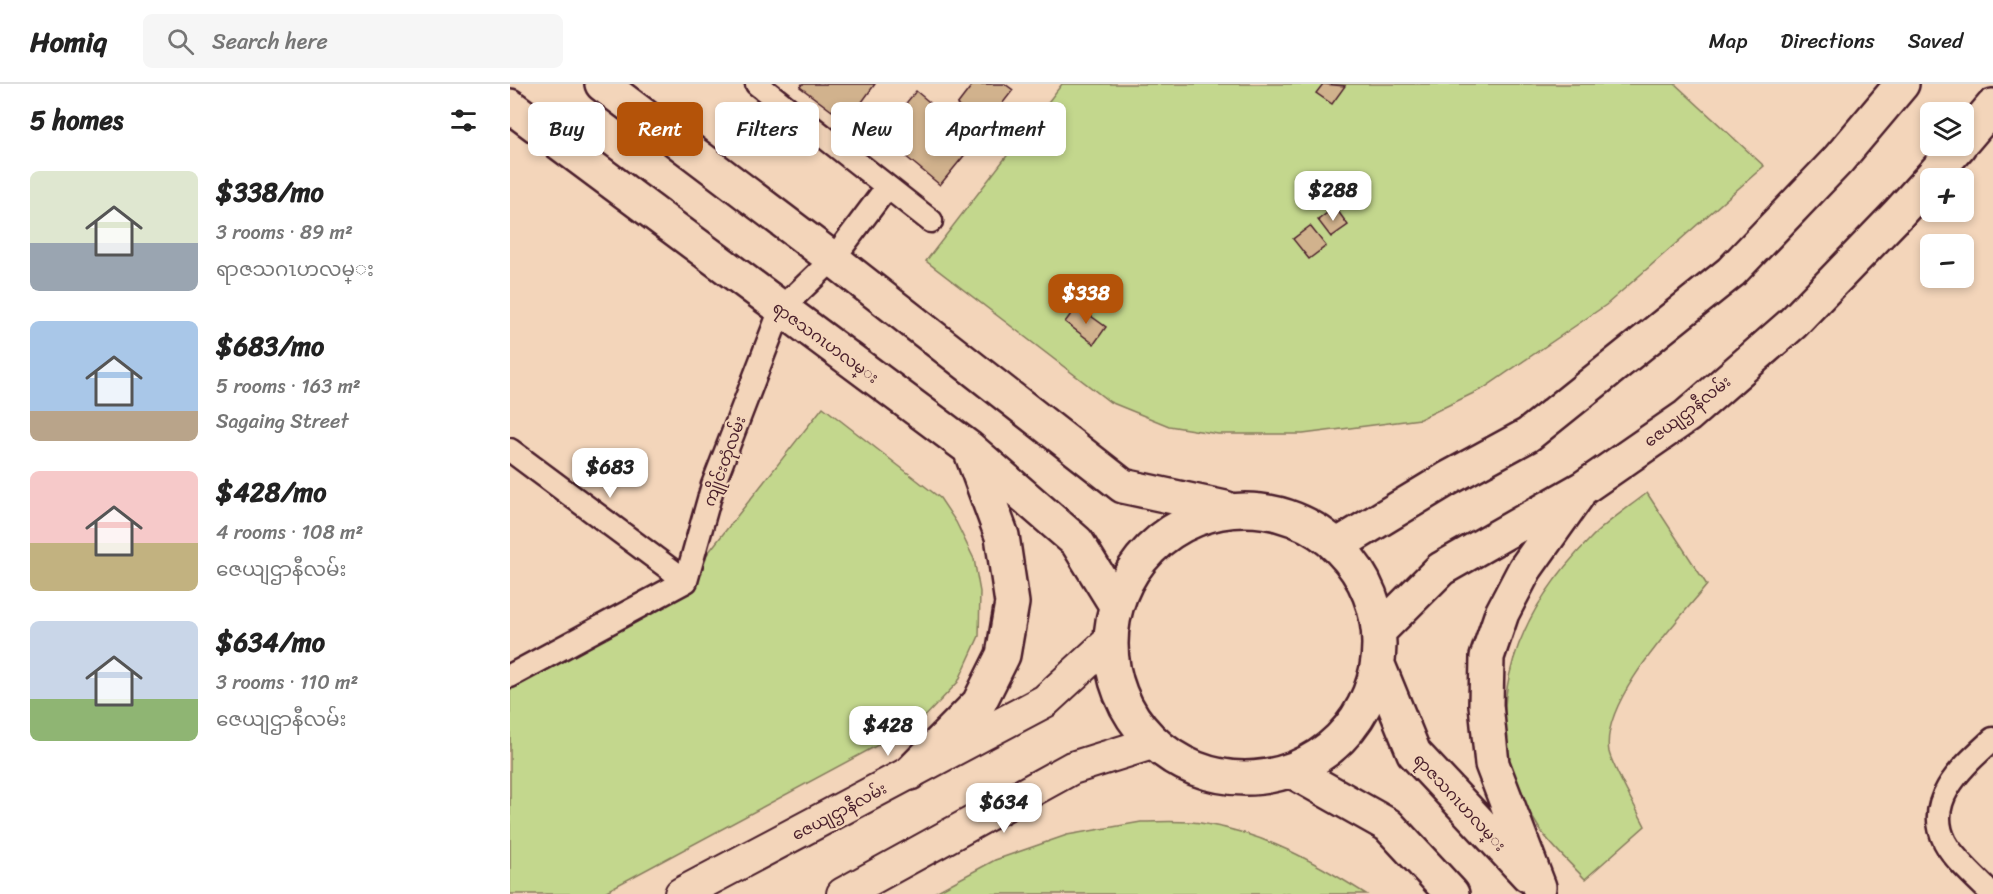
<!DOCTYPE html>
<html lang="en">
<head>
<meta charset="utf-8">
<style>
	:root { --surface:#fff; --page:#f6f6f6; --text:#222; --muted:#767676; --line:#e0e0e0; --accent:#b45309 }
	body { margin:0; font-family:Sriracha,"Noto Sans Myanmar",sans-serif; background:var(--page); color:var(--text); height:100vh; display:flex; flex-direction:column; font-size:22px; white-space:nowrap }
	* { box-sizing:border-box; margin:0 }
	p { font-size:20px; color:var(--muted) }
	.icon { flex:none; width:33px; height:33px; fill:none; stroke:currentColor; stroke-width:2; stroke-linecap:round; stroke-linejoin:round }
	.map { position:relative; flex:1; overflow:hidden }
	.drawer { display:flex; flex-direction:column; background:var(--surface); width:510px }
	.drawer>* { flex:none }
	.guide { position:absolute; left:18px; top:18px; width:570px; height:54px; display:flex; gap:12px }
	.controls { position:absolute; left:1410px; top:18px; display:grid; gap:12px }
	.controls a { display:grid; place-items:center; width:54px; height:54px; border-radius:9px; background:var(--surface); box-shadow:0 3px 9px #0003; font-size:30px }
	.price { position:absolute; translate:-50% -51px; padding:0 14px; border-radius:12px; background:#fff; color:#222; font-size:20px; line-height:39px; filter:drop-shadow(0 2px 3px #0008) }
	.price::after { content:''; position:absolute; left:50%; top:36px; width:18px; height:14px; margin-left:-9px; background:inherit; clip-path:polygon(0 0,100% 0,50% 100%) }
	.price.active { background:var(--accent); color:#fff }
	ul { padding:0; list-style:none }
	li { display:flex; align-items:center; gap:18px; height:150px; padding:0 30px }
	li span { display:grid; place-items:center; flex:none; width:168px; height:120px; border-radius:9px; color:#555 }
	li>.icon { margin-inline-start:auto }
	span .icon { width:72px; height:72px; fill:#fffc; stroke-width:1 }
	li b { font-size:26px }
	h2 { display:flex; justify-content:space-between; align-items:center; height:72px; padding:0 30px; font-size:26px }
	.chip { padding:0 21px; border-radius:9px; background:var(--surface); box-shadow:0 3px 9px #0003; font-size:21px; line-height:54px }
	.chip.active { background:var(--accent); color:#fff }
	header { display:flex; align-items:center; gap:36px; box-sizing:border-box; height:84px; padding:0 30px; background:var(--surface); border-bottom:2px solid var(--line) }
	header strong { font-size:28px }
	nav { display:flex; gap:33px; margin-inline-start:auto; font-size:21px }
	.search { width:420px; height:54px; background:var(--page); display:flex; align-items:center; gap:15px; box-sizing:border-box; padding:0 21px; border-radius:9px; color:var(--muted); font-size:22px }
	main { display:flex; flex:1; min-height:0 }
	.map>svg:first-child { display:block }
	.green { fill:#c3d78d; stroke:#867b5c; stroke-width:1.5 }
	.building { fill:#d1b28d; stroke:#4a1f2b; stroke-width:1.5 }
	.lines { fill:none; stroke-linecap:round; stroke-linejoin:round }
	.minor-casing { stroke:#4a1f2b; stroke-width:27 }
	.secondary-casing { stroke:#4a1f2b; stroke-width:36 }
	.primary-casing { stroke:#4a1f2b; stroke-width:38 }
	.minor { stroke:#f3d5ba; stroke-width:22 }
	.secondary { stroke:#f3d5ba; stroke-width:32 }
	.primary { stroke:#f3d5ba; stroke-width:33 }
	.labels { text-anchor:middle; stroke-width:4.5; stroke-linejoin:round; paint-order:stroke }
	.street-label { font-size:16px; fill:#4a1f2b; stroke:#f3d5ba }
</style>
</head>
<body>
<header>
<strong>Homiq</strong>
<div class="search"><svg class="icon" aria-label="search" viewBox="0 0 24 24"><circle cx="10" cy="10" r="6"/><path d="M15 15l6 6"/></svg>Search here</div>
<nav><a>Map</a><a>Directions</a><a>Saved</a></nav>
</header>
<main>
<section class="drawer">
<h2>5 homes<svg class="icon" aria-label="filters" viewBox="0 0 24 24"><path d="M4 7h16M4 17h16"/><circle cx="9" cy="7" r="2"/><circle cx="15" cy="17" r="2"/></svg></h2>
<ul>
<li><span style="background:linear-gradient(#dfe7d0 60%,#9aa5b1 0)"><svg class="icon" aria-label="home" viewBox="0 0 24 24"><path d="M3 11l9-7 9 7M6 9v11h12V9"/></svg></span><div><b>$338/mo</b><p>3 rooms · 89 m²</p><p>ရာဇသဂၤဟလမ္း</p></div></li>
<li><span style="background:linear-gradient(#a9c7e8 75%,#b9a48a 0)"><svg class="icon" aria-label="home" viewBox="0 0 24 24"><path d="M3 11l9-7 9 7M6 9v11h12V9"/></svg></span><div><b>$683/mo</b><p>5 rooms · 163 m²</p><p>Sagaing Street</p></div></li>
<li><span style="background:linear-gradient(#f6c9c9 60%,#c2b280 0)"><svg class="icon" aria-label="home" viewBox="0 0 24 24"><path d="M3 11l9-7 9 7M6 9v11h12V9"/></svg></span><div><b>$428/mo</b><p>4 rooms · 108 m²</p><p>ဇေယျဌာနီလမ်း</p></div></li>
<li><span style="background:linear-gradient(#c9d6e8 65%,#8fb573 0)"><svg class="icon" aria-label="home" viewBox="0 0 24 24"><path d="M3 11l9-7 9 7M6 9v11h12V9"/></svg></span><div><b>$634/mo</b><p>3 rooms · 110 m²</p><p>ဇေယျဌာနီလမ်း</p></div></li>
</ul>
</section>
<div class="map">
<svg width="1483" height="810" viewBox="0 0 1483 810">
	<rect width="100%" height="100%" fill="#f3d5ba"/>
	<filter id="ink" filterUnits="userSpaceOnUse"><feTurbulence type="fractalNoise" baseFrequency=".0167" numOctaves="2"/><feDisplacementMap in="SourceGraphic" scale="12" xChannelSelector="R" yChannelSelector="G"/><feConvolveMatrix kernelMatrix="1 2 1 2 8 2 1 2 1" color-interpolation-filters="sRGB"/></filter>
	<g filter="url(#ink)">
		<path class="green" d="M552,0H1165L1254,82L1096,221L974,304L910,335L793,350H708L659,342L600,318L416,177Z
			M313,323L430,414L446,438L464,475L470,508L469,552L448,598L409,639L91,810H0V603L176,497Z
			M1137,409L1197,501C1167,538 1090,617 1099,668C1102,682 1127,726 1135,742L1075,795C1060,779 1041,762 1029,744C963,641 999,537 1080,455C1096,438 1118,424 1137,409Z
			M631,738C652,738 675,736 696,740C756,750 805,778 856,810H422L485,776L557,751Z"/>
		<path class="building" d="M292,0H365L342,32L327,21L322,27L290,3Z
			M463,0H495L503,6L474,43L447,21Z
			M813,0L835,2L822,20L806,9Z
			M406,7L466,57L430,101L370,51Z
			M825,123L838,141L821,153L808,136Z
			M800,142L816,162L799,175L783,155Z
			M567,222L596,243L584,260L555,238Z"/>
		<g class="lines">
			<g class="minor-casing">
				<path id="minor" d="M247,0L421,137
					M0,366L176,497
					M0,592L176,497L203,401L271,225L323,175L377,103
					M1482,810C1468,796 1444,775 1435,758C1413,715 1455,681 1483,655"/>
			</g>
			<g class="secondary-casing">
				<path id="secondary" d="M171,810L535,617L600,557
					M333,810L562,684L642,659"/>
			</g>
			<g class="primary-casing">
				<path id="primary" d="M92,0L323,175L613,402L715,424
					M0,22L459,364L567,458L606,521
					M1454,56L1483,22
					M601 560a134 134 0 1 1 268 0a134 134 0 1 1-268 0Z
					M828,461L937,395L1018,351L1221,188L1328,76L1392,0
					M869,547L931,485L1073,404L1177,332L1282,240L1388,130L1449,62
					M868,581L904,669L1018,791
					M782,687L878,741L942,810
					M400,689L469,619L493,571L502,519L492,452L461,368
					M1029,803L982,680L976,621L977,573L992,529L1015,485L1067,412"/>
			</g>
			<use href="#minor" class="minor"/>
			<use href="#secondary" class="secondary"/>
			<use href="#primary" class="primary"/>
		</g>
	</g>
	<g class="labels">
		<g class="street-label">
			<text transform="translate(316 258) rotate(36)" y="6">ရာဇသဂၤဟလမ္း</text>
			<text transform="translate(1177 327) rotate(-38)" y="6">ဇေယျဌာနီလမ်း</text>
			<text transform="translate(214 377) rotate(-70)" y="6">ကျိုင်းတုံလမ်း</text>
			<text transform="translate(950 718) rotate(47)" y="6">ရာဇသဂၤဟလမ္း</text>
			<text transform="translate(329 727) rotate(-28)" y="6">ဇေယျဌာနီလမ်း</text>
		</g>
	</g>
</svg>
<div class="controls">
<a><svg class="icon" aria-label="layers" viewBox="0 0 24 24"><path d="M12 4l9 5-9 5-9-5zM3 14l9 5 9-5"/></svg></a>
<a>+</a>
<a>−</a>
</div>
<b class="price" style="left:823px;top:138px">$288</b>
<b class="price active" style="left:576px;top:241px">$338</b>
<b class="price" style="left:100px;top:415px">$683</b>
<b class="price" style="left:378px;top:673px">$428</b>
<b class="price" style="left:494px;top:750px">$634</b>
<div class="guide">
<a class="chip">Buy</a>
<a class="chip active">Rent</a>
<a class="chip">Filters</a>
<a class="chip">New</a>
<a class="chip">Apartment</a>
</div>
</div>
</main>
</body>
</html>
